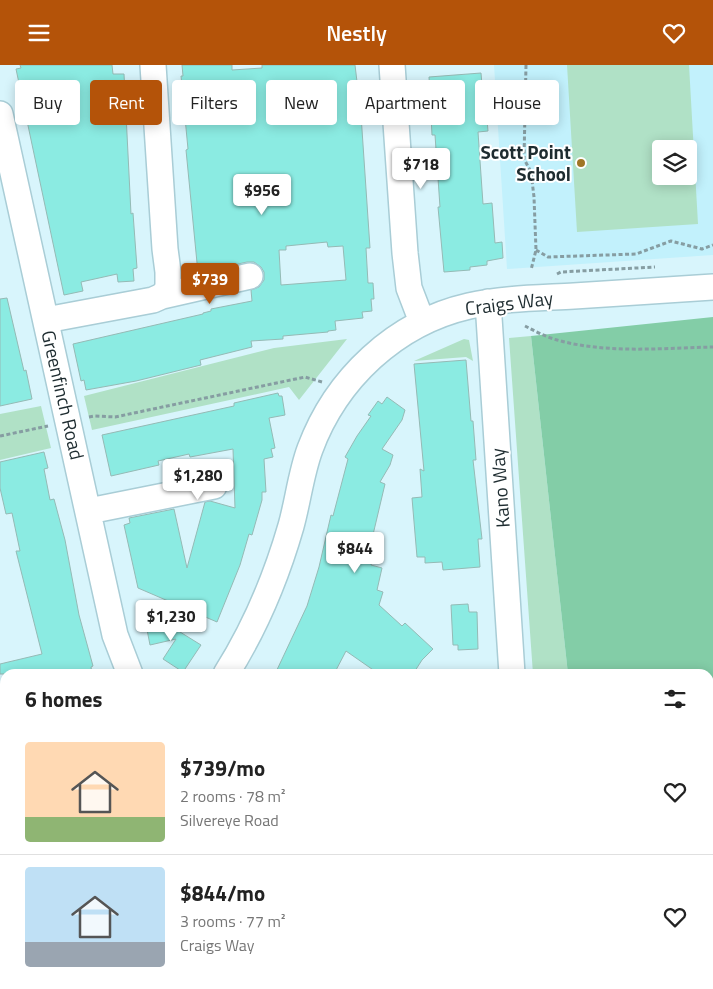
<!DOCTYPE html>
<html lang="en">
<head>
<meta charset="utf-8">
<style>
	:root { --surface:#fff; --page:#f2f2f2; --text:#222; --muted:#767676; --line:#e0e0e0; --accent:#b45309 }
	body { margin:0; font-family:"Titillium Web",sans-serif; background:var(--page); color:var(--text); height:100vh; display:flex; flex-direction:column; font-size:19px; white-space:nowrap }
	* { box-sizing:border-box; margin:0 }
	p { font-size:16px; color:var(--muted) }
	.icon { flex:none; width:28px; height:28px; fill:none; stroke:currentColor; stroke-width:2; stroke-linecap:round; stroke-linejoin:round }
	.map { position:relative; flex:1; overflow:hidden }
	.side { position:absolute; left:0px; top:604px; width:714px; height:321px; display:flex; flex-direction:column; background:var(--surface); border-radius:15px 15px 0 0; box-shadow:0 2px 12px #0003 }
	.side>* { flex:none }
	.guide { position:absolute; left:15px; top:15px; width:684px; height:45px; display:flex; gap:10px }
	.controls { position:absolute; left:652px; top:75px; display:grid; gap:10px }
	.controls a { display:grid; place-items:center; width:45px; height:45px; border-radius:5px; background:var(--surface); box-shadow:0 2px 12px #0003; font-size:25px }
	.price { position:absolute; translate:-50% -42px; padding:0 11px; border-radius:5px; background:#fff; color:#222; font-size:16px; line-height:32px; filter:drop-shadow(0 1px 2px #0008) }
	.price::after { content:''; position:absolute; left:50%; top:30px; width:15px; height:11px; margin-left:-8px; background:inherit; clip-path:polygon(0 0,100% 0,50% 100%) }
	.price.selected { background:var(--accent); color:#fff }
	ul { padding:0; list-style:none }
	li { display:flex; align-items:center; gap:15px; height:125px; padding:0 25px }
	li+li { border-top:1px solid var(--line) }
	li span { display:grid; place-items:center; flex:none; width:140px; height:100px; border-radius:5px; color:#555 }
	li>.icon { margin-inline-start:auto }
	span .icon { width:60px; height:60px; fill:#fffc; stroke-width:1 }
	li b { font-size:21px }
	h2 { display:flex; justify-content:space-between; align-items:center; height:60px; padding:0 25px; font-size:21px }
	.pill { padding:0 18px; border-radius:5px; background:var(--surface); box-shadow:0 2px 12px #0003; font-size:18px; line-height:45px }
	.pill.selected { background:var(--accent); color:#fff }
	header { display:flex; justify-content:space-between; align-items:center; height:65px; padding:0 25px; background:var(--accent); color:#fff; font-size:22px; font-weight:600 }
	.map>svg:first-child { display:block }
	.built { fill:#c2f1fc; fill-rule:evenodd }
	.green { fill:#b0e1c6; fill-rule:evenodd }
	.forest { fill:#83cda7 }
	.building { fill:#8bebe2; stroke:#95bab5; fill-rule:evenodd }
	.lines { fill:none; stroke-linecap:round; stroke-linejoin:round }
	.minor-casing { stroke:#a9cdd6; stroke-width:28 }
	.path { stroke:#869da2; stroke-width:3; stroke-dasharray:4 2.5; stroke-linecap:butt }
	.minor { stroke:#fff; stroke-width:25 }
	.poi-dot { fill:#a07625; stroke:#fff; stroke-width:2 }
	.labels { text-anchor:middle; stroke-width:4; stroke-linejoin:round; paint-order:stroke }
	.poi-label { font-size:19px; font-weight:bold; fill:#1e2c30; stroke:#fff; text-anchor:end }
	.street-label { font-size:19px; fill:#1e2c30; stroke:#fff }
</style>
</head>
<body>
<header><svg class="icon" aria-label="menu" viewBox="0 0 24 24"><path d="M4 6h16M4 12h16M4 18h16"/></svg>Nestly<svg class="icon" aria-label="heart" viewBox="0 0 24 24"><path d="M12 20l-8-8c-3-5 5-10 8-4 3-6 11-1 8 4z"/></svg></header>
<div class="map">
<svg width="713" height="924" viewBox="0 0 713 924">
	<rect width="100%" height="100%" fill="#d8f5fc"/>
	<path class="built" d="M494,0H713V190L507,204ZM661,84H689V111H661Z"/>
	<path class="green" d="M567,0H689L698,159L577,167ZM661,84H689V111H661Z
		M531,271L568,609H533L509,273Z
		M347,274L299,335L289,322L92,365L84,331L274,283Z
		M464,274L469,275L473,296L466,292L414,296Z
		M41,341L51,383L0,395V349Z
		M455,920H538L537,924H454L452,922Z"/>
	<path class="forest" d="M713,252V924H537L538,920H709V609H568L531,271Z"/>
	<path class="building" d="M20,0H112L113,9H124L131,149L133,148L137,203L133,204L134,216L118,217L117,209L81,217L83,226L64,230L16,4L21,3Z
		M182,0H232V5L262,3V0H355L361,50L370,183H366L368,218H373L374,234H371L372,246L362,247L363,253L335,256L336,265L328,266V267L283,271V274L251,276L252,282L200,295L201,300L136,316L86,325L84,315L81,316L73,279L203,249V248L211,246V244L252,236L251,225L259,222L264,215V207L261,202L254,197H247L198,208L186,85L188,84L181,11H183ZM327,177L328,182L343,181L346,215L281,220L279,185H286V181Z
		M481,8L484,43H486L488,66L478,67L483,139L492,138L495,178L502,177L503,193L487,196V200L470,202V205L444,207L438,142H440L435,70H432L429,12Z
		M7,233L24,306L26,305L32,334L0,341V234Z
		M466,295L471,356H473L476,395H473L482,474H478L480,502L443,505L442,497L425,498V492H417L412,433L422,432L420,404L424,406L414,299Z
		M278,328L279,331H282L285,350L269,353L275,383L271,384L273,392L264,394L266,427H262V435L252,470L249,469L240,500L217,557L138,523L124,460L130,458L129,453L174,444L187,503L205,437L210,436L235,443L233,384L190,392L189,389L158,396L159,400L111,411L102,370L234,341V338Z
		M387,332L405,345L402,355L382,384L393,390L390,400L380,417L385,419L367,495L372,496L371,500L382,503L377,525L383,527L379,540L402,561L405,558L433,584L422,595L413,609H379L346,586L334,609H275L307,541L319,502L331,450L333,451L348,394L345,392L357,371L371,351L368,350L378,336L382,339Z
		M44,387L48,403L44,404L50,435L54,434L65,475L79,550L93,601L91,602L92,609H0V599L42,589L16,486H20L12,448L6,449L0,423V397Z
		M468,539L469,547H477L478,584L458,585V580H453L451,540Z
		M143,544L201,580L183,607L163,594L176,574L150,580Z"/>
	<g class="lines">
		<g class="minor-casing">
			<path id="minor" d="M392,0L405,188L409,223L422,257
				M0,49L115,570L130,609
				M162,231L250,211
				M488,237L512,609
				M46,255L153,235L162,231L168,224V207L165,184L153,0
				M89,446L214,421
				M226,609C255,563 276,513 291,461C298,436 301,408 310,384C336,314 395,258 469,241C503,233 539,233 574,231C620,228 667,225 713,222
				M0,818L5,815
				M140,924L146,920
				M410,924L416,920"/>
		</g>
		<path class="path" d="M526,0L524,94L531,107L534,132L536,185L531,205
			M536,185L548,192L636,189L671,176L702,184L713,180
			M557,209L561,207L655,202
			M525,261C535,266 546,272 557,275C607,289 662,283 713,282
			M89,352L95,351L115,352L305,312L322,317
			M0,371L48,361"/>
		<use href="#minor" class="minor"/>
	</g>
	<circle class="poi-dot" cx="581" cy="98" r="5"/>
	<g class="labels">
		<g class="poi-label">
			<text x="571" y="94">Scott Point<tspan x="571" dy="22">School</tspan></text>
		</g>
		<g class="street-label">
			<text transform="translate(509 238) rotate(-7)" y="7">Craigs Way</text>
			<text transform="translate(63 330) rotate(77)" y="7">Greenfinch Road</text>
			<text transform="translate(500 423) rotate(-94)" y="7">Kano Way</text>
		</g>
	</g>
</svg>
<div class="controls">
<a><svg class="icon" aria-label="layers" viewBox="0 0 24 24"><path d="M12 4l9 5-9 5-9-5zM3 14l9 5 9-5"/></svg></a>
</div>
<b class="price" style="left:421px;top:125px">$718</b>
<b class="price" style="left:262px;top:151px">$956</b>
<b class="price selected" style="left:210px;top:240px">$739</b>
<b class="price" style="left:198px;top:436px">$1,280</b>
<b class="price" style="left:355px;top:509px">$844</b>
<b class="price" style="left:171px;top:577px">$1,230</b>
<div class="guide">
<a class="pill">Buy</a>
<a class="pill selected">Rent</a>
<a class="pill">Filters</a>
<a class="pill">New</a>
<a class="pill">Apartment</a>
<a class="pill">House</a>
</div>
<section class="side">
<h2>6 homes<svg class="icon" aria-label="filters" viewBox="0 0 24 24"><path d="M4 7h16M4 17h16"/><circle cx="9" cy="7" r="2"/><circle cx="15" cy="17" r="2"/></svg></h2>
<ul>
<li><span style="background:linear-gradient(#ffd9b3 75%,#8fb573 0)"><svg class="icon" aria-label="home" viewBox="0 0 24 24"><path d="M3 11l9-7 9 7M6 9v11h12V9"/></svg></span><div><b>$739/mo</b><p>2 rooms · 78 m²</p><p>Silvereye Road</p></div><svg class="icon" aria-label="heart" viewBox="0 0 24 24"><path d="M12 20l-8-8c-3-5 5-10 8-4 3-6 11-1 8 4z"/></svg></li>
<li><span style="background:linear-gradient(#bfe0f5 75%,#9aa5b1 0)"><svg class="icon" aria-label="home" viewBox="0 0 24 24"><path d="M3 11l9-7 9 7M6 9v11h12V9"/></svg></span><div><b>$844/mo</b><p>3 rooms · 77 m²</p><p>Craigs Way</p></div><svg class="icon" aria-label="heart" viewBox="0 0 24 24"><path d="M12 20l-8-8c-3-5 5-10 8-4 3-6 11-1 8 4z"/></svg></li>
</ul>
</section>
</div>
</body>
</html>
